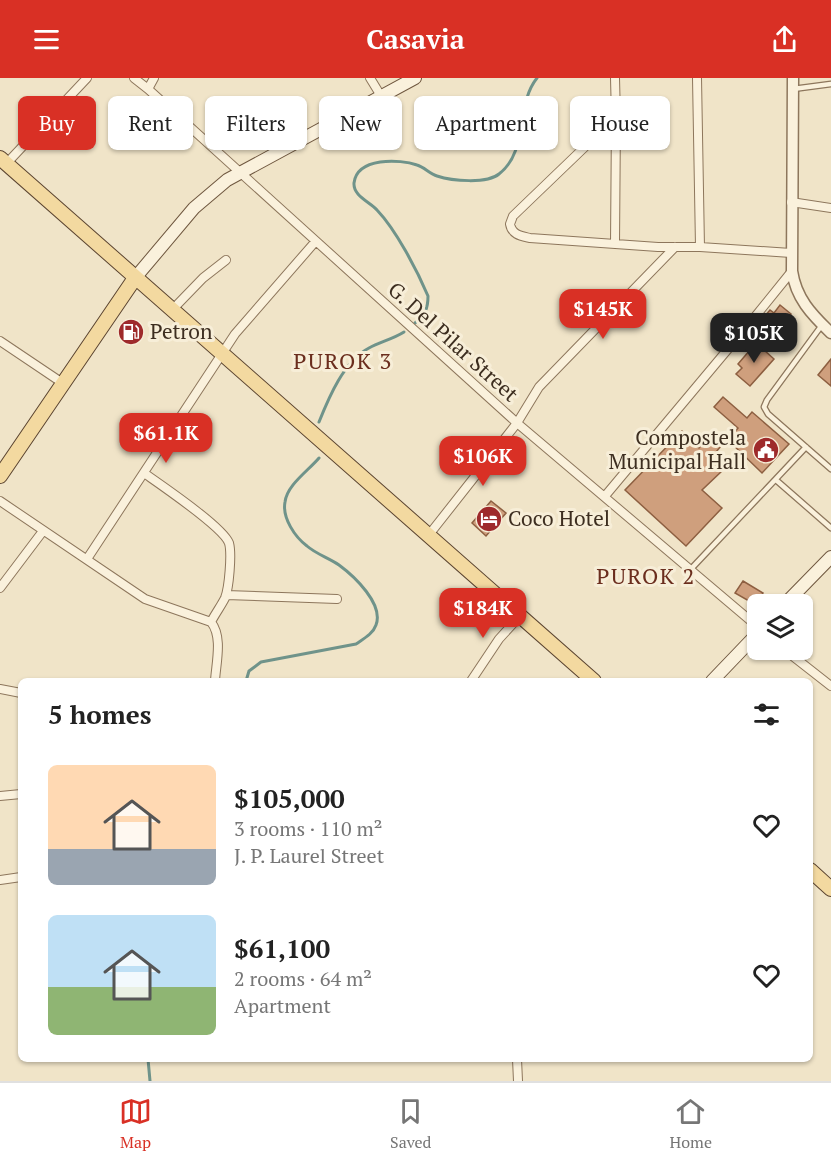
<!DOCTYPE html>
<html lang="en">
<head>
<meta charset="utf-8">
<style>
	:root { --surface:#fff; --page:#f6f6f6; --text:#222; --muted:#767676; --line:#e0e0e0; --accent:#d93025 }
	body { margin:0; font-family:"PT Serif",serif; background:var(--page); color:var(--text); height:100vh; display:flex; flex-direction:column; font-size:22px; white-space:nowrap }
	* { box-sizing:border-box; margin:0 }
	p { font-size:20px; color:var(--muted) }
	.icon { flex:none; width:33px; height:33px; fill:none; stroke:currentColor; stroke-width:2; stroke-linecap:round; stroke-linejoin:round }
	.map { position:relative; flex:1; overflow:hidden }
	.panel { position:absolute; left:18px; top:600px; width:795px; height:384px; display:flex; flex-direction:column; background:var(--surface); border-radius:9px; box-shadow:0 2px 4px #0004 }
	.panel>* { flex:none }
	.hud { position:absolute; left:18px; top:18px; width:795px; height:54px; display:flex; gap:12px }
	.controls { position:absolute; left:747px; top:516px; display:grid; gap:12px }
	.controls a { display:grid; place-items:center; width:66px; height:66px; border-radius:9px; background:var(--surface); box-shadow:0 2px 4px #0004; font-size:30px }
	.price { position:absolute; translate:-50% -51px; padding:0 14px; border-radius:12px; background:var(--accent); color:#fff; font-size:20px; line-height:39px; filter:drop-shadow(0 2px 3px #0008) }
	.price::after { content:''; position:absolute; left:50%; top:36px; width:18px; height:14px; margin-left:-9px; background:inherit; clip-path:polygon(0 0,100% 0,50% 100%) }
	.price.on { background:#222; color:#fff }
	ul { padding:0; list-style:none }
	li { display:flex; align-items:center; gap:18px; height:150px; padding:0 30px }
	li span { display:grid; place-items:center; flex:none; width:168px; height:120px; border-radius:9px; color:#555 }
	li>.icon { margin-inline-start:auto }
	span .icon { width:72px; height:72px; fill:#fffc; stroke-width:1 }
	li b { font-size:26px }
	h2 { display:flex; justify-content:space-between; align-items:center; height:72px; padding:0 30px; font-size:26px }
	.chip { padding:0 21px; border-radius:9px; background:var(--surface); box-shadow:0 2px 4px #0004; font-size:21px; line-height:54px }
	.chip.on { background:var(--accent); color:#fff }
	header { display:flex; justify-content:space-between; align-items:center; height:78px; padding:0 30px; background:var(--accent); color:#fff; font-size:27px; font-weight:800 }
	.menu { display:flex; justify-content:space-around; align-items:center; height:84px; border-top:2px solid var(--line); background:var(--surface); font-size:16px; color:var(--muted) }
	.menu a { display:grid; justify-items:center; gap:3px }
	.menu .on { color:var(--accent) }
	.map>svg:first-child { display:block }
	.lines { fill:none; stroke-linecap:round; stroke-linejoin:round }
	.stream { stroke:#6f938a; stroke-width:3 }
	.building { fill:#cf9f7d; stroke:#8d5f41; stroke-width:1.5 }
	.service-casing { stroke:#8d765c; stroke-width:7 }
	.minor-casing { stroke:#8d765c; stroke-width:10 }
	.tertiary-casing { stroke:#8d765c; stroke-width:13 }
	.secondary-casing { stroke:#6f573f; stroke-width:14 }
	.primary-casing { stroke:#5b4430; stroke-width:16 }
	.service { stroke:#faf1dc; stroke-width:4.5 }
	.minor { stroke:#faf1dc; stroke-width:8 }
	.tertiary { stroke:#faf1dc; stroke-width:10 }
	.secondary { stroke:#faf1dc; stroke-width:12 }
	.primary { stroke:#f3d9a0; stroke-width:14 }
	.labels { text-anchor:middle; stroke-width:6; stroke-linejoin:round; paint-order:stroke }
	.poi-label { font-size:21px; fill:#3d2e20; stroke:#f7eed8; text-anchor:start }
	.street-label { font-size:21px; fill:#3d2e20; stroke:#f7eed8 }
	.neighbourhood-label { font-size:22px; letter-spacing:1.5px; fill:#6b2e1e; stroke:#f7eed8 }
</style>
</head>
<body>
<header><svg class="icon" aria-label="menu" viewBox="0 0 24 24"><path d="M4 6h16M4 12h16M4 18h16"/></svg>Casavia<svg class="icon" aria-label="share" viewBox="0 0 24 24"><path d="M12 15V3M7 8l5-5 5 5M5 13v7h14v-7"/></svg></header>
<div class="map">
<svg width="831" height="1003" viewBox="0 0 831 1003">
	<rect width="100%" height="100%" fill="#f0e4c8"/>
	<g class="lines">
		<path class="stream" d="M415,245C425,237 428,231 428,218C417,192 396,152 377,132C370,124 353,118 354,105C357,79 400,81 417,87C424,89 430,96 437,98C452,103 487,106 499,96C529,73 515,27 537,0
			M319,344C329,319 344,283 369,270C380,264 393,261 404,254
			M246,603L249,593L261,584L356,566C363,561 373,556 376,547C384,526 354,498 339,487C329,480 316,476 307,468C295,459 282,440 285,424C287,407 308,393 319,380
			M148,981L150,1003"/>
	</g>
	<path class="building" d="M780,227L791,236L783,244L796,255L785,268L758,246L770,232L774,235Z
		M131,244L141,251L130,264L121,257Z
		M756,265L774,281L750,308L736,296L742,290L738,286Z
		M831,281V308L818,297Z
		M723,319L747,340L752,334L789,366L762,395L728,362L738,350L714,329Z
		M715,352L726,362L711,380L723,392L702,412L722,430L686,468L625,412L682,353L699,370Z
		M491,423L506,435L486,458L472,445Z
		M743,503L763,515L756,527L735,515Z"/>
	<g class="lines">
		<g class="service-casing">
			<path id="service" d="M793,11L831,6
				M822,247L767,322L764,329L768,336L831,391
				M776,402L831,450
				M690,492L806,369"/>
		</g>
		<g class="minor-casing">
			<path id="minor" d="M134,0L148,11L517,345L758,549
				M370,0L381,18
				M697,0L700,169
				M148,11L154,0
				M616,39L513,138L510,146C512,157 521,158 530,160L658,169H700L791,175
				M6,86L87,0
				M791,124L831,130
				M615,166L616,39L615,0
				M172,232L203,200L226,182
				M0,263L64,306
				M144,395C161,407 223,449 229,465C232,476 229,510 225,520C221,528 215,536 211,544
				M605,418L754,240L792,193
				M0,423L145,521L211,544C223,559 216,585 215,603
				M428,458L517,345L539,309L675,169
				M87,481L235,256L315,164
				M0,510L43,453
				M226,517L337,521
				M785,572L831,608
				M471,603L499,561L520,538
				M0,611L21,615
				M0,718L21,716
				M0,802L21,799
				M517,981L518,1003"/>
		</g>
		<g class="tertiary-casing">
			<path id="tertiary" d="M793,0L792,193C796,220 811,236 831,255"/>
		</g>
		<g class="secondary-casing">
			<path id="secondary" d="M135,200L194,130L227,102L415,0
				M785,526L831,479
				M712,603L758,555"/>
		</g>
		<g class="primary-casing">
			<path id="primary" d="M0,80L594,603
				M0,398L135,200
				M810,792L831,811"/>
		</g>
		<use href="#service" class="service"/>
		<use href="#minor" class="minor"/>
		<use href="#tertiary" class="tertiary"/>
		<use href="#secondary" class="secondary"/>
		<use href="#primary" class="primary"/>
	</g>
	<defs>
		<g id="fuel-disc" transform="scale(1.35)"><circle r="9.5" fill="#9e2a2b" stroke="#f7eed8"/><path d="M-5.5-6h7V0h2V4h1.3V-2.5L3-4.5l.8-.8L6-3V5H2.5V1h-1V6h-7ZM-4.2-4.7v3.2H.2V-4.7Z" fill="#fff"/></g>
		<g id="civic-disc" transform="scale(1.35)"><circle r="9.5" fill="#9e2a2b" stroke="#f7eed8"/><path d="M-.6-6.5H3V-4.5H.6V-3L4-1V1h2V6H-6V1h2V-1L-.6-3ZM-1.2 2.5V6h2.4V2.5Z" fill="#fff"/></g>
		<g id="hotel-disc" transform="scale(1.35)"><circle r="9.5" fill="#9e2a2b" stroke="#f7eed8"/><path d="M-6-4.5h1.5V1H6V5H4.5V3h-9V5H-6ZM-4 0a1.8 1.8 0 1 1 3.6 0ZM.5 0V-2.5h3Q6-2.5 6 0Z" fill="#fff"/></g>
	</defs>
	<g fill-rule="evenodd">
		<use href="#fuel-disc" x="131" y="254"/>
		<use href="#civic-disc" x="766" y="372"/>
		<use href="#hotel-disc" x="489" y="441"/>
	</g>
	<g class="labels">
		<g class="poi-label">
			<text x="150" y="261">Petron</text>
			<text x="746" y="367" text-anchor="end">Compostela<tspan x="746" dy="24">Municipal Hall</tspan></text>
			<text x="508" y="448">Coco Hotel</text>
		</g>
		<g class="street-label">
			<text transform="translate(453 264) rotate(42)" y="7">G. Del Pilar Street</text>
		</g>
		<g class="neighbourhood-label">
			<text x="343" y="291">PUROK 3</text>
			<text x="646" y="506">PUROK 2</text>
		</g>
	</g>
</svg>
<div class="controls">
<a><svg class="icon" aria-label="layers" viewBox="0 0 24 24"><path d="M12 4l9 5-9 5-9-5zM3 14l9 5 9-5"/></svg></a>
</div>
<b class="price" style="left:603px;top:262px">$145K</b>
<b class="price on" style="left:754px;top:286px">$105K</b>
<b class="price" style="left:166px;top:386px">$61.1K</b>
<b class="price" style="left:483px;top:409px">$106K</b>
<b class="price" style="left:483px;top:561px">$184K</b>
<div class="hud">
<a class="chip on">Buy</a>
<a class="chip">Rent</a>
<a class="chip">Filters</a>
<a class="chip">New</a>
<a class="chip">Apartment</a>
<a class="chip">House</a>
</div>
<section class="panel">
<h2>5 homes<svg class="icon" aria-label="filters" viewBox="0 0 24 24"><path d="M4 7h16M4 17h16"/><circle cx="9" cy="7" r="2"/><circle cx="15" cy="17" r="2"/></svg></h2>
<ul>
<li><span style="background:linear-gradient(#ffd9b3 70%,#9aa5b1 0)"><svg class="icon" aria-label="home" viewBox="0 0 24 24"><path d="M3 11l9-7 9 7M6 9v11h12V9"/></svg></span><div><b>$105,000</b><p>3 rooms · 110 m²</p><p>J. P. Laurel Street</p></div><svg class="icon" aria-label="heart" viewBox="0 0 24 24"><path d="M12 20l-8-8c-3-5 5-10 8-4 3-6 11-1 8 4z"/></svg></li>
<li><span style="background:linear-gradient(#bfe0f5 60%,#8fb573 0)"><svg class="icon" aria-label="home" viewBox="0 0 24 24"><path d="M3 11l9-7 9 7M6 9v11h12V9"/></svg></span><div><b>$61,100</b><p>2 rooms · 64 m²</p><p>Apartment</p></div><svg class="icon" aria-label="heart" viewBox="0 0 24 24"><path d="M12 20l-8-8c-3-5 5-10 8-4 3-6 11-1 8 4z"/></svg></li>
</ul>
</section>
</div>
<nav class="menu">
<a class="on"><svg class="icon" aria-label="map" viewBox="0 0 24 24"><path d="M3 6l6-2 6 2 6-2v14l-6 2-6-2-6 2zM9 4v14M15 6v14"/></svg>Map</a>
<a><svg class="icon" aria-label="saved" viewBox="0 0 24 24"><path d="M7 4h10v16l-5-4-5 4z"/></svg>Saved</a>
<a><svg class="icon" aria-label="home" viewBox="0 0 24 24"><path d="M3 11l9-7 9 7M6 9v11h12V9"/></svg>Home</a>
</nav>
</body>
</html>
